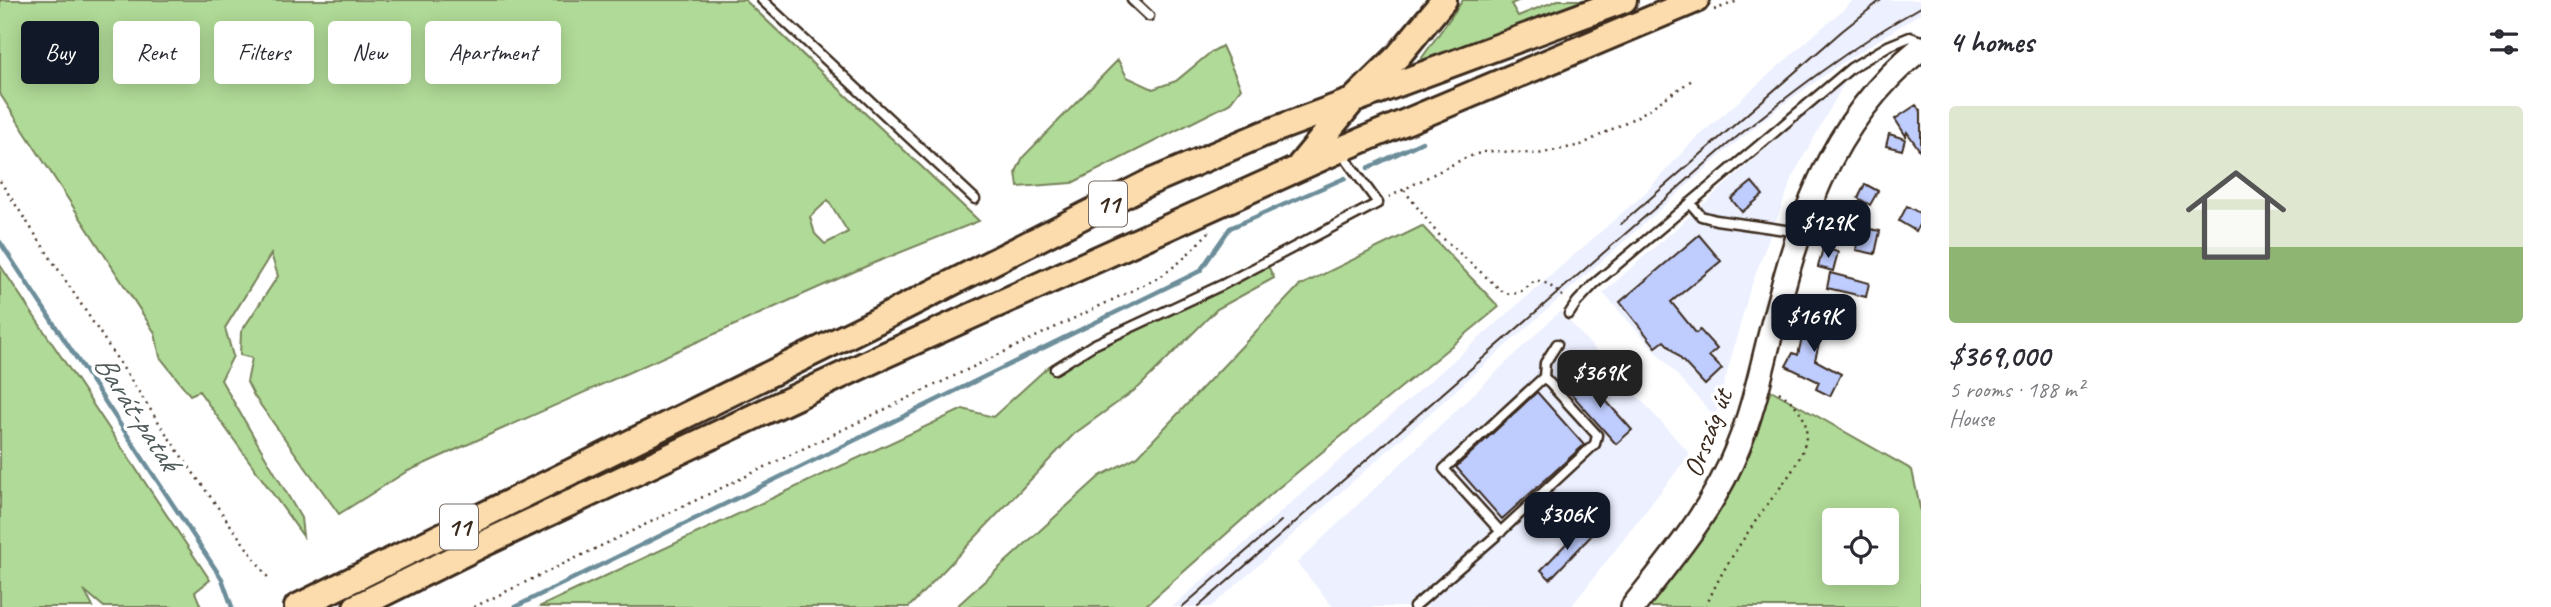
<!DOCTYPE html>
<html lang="en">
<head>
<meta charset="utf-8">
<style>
	:root { --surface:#fff; --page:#f7f7f7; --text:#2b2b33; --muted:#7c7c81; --line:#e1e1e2; --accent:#111827 }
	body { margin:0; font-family:Caveat,sans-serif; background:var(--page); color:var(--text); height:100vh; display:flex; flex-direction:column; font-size:26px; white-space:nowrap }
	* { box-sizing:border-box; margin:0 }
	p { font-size:23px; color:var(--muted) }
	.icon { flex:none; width:38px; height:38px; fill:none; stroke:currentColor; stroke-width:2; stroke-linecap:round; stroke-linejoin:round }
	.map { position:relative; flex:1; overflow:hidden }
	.side { display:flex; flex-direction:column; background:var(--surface); width:630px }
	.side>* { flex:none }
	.guide { position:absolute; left:21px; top:21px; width:665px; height:63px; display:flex; gap:14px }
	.fabs { position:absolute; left:1822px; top:508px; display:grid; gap:14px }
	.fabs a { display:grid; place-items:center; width:77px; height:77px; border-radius:7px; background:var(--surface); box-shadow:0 4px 18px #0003; font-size:35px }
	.price { position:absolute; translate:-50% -60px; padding:0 16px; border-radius:14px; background:var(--accent); color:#fff; font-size:23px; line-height:46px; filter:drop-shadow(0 2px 4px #0008) }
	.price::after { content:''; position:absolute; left:50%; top:42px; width:21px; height:16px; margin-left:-10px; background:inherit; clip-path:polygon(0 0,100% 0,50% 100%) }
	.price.on { background:#222; color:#fff }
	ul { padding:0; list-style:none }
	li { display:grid; align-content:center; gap:14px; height:371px; padding:0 28px }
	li+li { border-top:2px solid var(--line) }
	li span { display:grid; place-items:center; height:217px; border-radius:7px; color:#555 }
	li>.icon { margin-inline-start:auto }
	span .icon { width:126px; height:126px; fill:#fffc; stroke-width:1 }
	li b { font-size:30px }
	h2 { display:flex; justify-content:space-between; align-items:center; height:84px; padding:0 28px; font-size:30px }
	.pill { padding:0 24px; border-radius:7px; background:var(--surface); box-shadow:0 4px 18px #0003; font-size:24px; line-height:63px }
	.pill.on { background:var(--accent); color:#fff }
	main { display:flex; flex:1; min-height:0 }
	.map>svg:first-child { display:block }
	.built { fill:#ecf0ff }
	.green { fill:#b0da97; stroke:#76825a; stroke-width:2; fill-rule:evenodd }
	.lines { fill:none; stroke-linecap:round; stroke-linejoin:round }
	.stream { stroke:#6c8e9a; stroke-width:4.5 }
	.building { fill:#bfcdfe; stroke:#3b2a1e; stroke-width:2 }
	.service-casing { stroke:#3b2a1e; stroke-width:13 }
	.secondary-casing { stroke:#3b2a1e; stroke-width:28 }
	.primary-casing { stroke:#3b2a1e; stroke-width:30 }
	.path { stroke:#3b2a1e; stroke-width:2.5; stroke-dasharray:2 5; stroke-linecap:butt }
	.service { stroke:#fff; stroke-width:8 }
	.secondary { stroke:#fff; stroke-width:23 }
	.primary { stroke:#fcdcac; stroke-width:24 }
	.tram { stroke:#3b2a1e; stroke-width:2 }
	.labels { text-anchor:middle; stroke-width:7; stroke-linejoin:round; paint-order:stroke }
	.shield { fill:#fff; stroke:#766a62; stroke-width:2 }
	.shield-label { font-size:26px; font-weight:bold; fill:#3b2a1e }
	.street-label { font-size:28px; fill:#3b2a1e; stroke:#fff }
	.water-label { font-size:30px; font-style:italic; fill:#535c5c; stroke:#fff }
</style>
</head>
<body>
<main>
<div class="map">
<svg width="1921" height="607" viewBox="0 0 1921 607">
	<rect width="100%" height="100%" fill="#fff"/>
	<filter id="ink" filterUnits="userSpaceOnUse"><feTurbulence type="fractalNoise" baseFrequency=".0143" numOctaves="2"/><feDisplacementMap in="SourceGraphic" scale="14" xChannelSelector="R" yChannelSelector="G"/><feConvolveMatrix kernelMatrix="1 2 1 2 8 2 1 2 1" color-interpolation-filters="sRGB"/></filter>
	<g filter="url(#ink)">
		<path class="built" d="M1854,0H1921V13L1839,65L1778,108L1725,152L1211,607H1172L1645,193L1691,143Z
			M1848,76L1794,174L1768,241L1749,292L1715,417L1603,293Z
			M1560,311L1690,454L1571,607H1333L1297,563Z"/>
		<path class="green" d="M0,0H745L979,221L869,265L406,472L339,514L254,396L247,382L252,358L240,355L241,332L278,276L271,254L225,328L233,356L221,380L301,518L303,536L199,391L190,395L160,357L155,333L0,94ZM828,200L848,232L825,244L815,234L810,217Z
			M1463,0H1520L1511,4L1518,16L1558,0H1590L1421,68L1419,62Z
			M1222,46L1241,88L1229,104L1072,183L1018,187L1016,172L1023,157L1118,60L1127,77L1153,89L1176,81L1211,52Z
			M1422,226L1499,307L1277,489L1144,607H956L1100,476L1138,456L1299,286Z
			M1267,264L1274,278L1217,309L1139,387L1074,434L909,607H539L963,409L993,417L1049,366Z
			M0,265L210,580L195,592L201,607H104L84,590L93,607H0Z
			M1771,390L1912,470L1921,513V607H1647L1716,515ZM1834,520H1886V572H1834Z"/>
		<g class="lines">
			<path class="stream" d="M1368,168L1422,142
				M0,242L222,579L232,607
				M515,607L1200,271L1230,228L1345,178"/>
		</g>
		<path class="building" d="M1916,105L1921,112V152L1907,132L1906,136L1895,119Z
			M1889,134L1905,139L1902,150L1886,146Z
			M1752,182L1763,195L1742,212L1731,199Z
			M1865,184L1878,191L1870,205L1858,198Z
			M1907,206L1921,214V221L1916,231L1899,221Z
			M1860,227L1880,231L1875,254L1856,250Z
			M1699,235L1721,261L1671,302L1696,333L1700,330L1717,349L1709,356L1722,369L1705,385L1664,341L1656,347L1620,302Z
			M1823,248L1838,252L1833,271L1818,267Z
			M1830,273L1869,283L1866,297L1827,288Z
			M1808,311L1833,316L1830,328L1823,327L1815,360L1841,374L1830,396L1816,389L1819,382L1786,366L1793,353L1798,355Z
			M1583,375L1632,430L1616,444L1567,389Z
			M1537,392L1584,445L1502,519L1456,467Z
			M1584,525L1593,534L1550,579L1541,570Z"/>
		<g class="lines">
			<g class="service-casing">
				<path id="service" d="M762,0L975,199
					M1132,0L1149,16
					M1690,203L1701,216L1716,220L1799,232
					M1569,314L1577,302L1594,284L1851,68L1888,46L1910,37L1921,41
					M1055,369L1093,345L1222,285L1378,203L1340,151
					M1501,532L1444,469L1544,377
					M1414,607L1497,535L1595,444L1597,435L1544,377L1545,363L1557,344"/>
			</g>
			<g class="secondary-casing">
				<path id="secondary" d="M1633,607C1673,556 1714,508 1738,447C1752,413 1760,376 1769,340C1798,226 1826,125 1921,48"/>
			</g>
			<g class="primary-casing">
				<path id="primary" d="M1300,165L1355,98L1398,56L1444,0
					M297,607L869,325L1148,183L1263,134L1624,0
					M356,607L481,545L885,355L1339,150L1696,0"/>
			</g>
			<path class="path" d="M1714,10L1740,0
				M0,181L177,450L269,579
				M1404,190L1437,233L1503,292C1517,297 1525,289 1536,280L1548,284L1566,299
				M1389,197L1465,158L1483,152L1495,151L1538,154L1581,145L1640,115L1695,78
				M474,607L1160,277L1181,261L1209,232
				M1706,607C1718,576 1738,547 1757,519C1784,478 1841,430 1777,391"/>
			<use href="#service" class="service"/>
			<use href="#secondary" class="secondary"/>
			<use href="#primary" class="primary"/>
			<path class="tram" d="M1621,224L1842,31L1881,0
				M1182,607L1281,521
				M1198,607L1727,145C1789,94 1852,46 1921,7"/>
		</g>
	</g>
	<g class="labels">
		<g class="shield">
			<rect x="1089" y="181.5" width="38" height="45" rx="5"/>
			<rect x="440" y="504.5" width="38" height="45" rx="5"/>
		</g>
		<g class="shield-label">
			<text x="1108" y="213">11</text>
			<text x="459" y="536">11</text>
		</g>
		<g class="street-label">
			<text transform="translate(1707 433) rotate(-69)" y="10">Ország út</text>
		</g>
		<g class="water-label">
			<text transform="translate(137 412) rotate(57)" y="10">Barát-patak</text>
		</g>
	</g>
</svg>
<div class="fabs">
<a><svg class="icon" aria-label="locate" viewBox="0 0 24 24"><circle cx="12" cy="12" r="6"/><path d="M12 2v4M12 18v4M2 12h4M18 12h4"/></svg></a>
</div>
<b class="price" style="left:1828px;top:260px">$129K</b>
<b class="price" style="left:1814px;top:354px">$169K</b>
<b class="price on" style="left:1600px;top:410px">$369K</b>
<b class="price" style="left:1567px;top:552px">$306K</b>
<div class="guide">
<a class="pill on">Buy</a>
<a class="pill">Rent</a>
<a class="pill">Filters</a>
<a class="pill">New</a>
<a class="pill">Apartment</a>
</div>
</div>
<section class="side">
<h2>4 homes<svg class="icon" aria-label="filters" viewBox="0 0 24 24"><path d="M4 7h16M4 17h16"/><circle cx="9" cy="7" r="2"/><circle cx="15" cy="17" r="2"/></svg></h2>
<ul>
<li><span style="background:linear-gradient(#dfe7d0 65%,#8fb573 0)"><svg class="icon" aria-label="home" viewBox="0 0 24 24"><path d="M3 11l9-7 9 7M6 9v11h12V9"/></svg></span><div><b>$369,000</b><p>5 rooms · 188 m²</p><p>House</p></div></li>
</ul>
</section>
</main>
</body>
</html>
